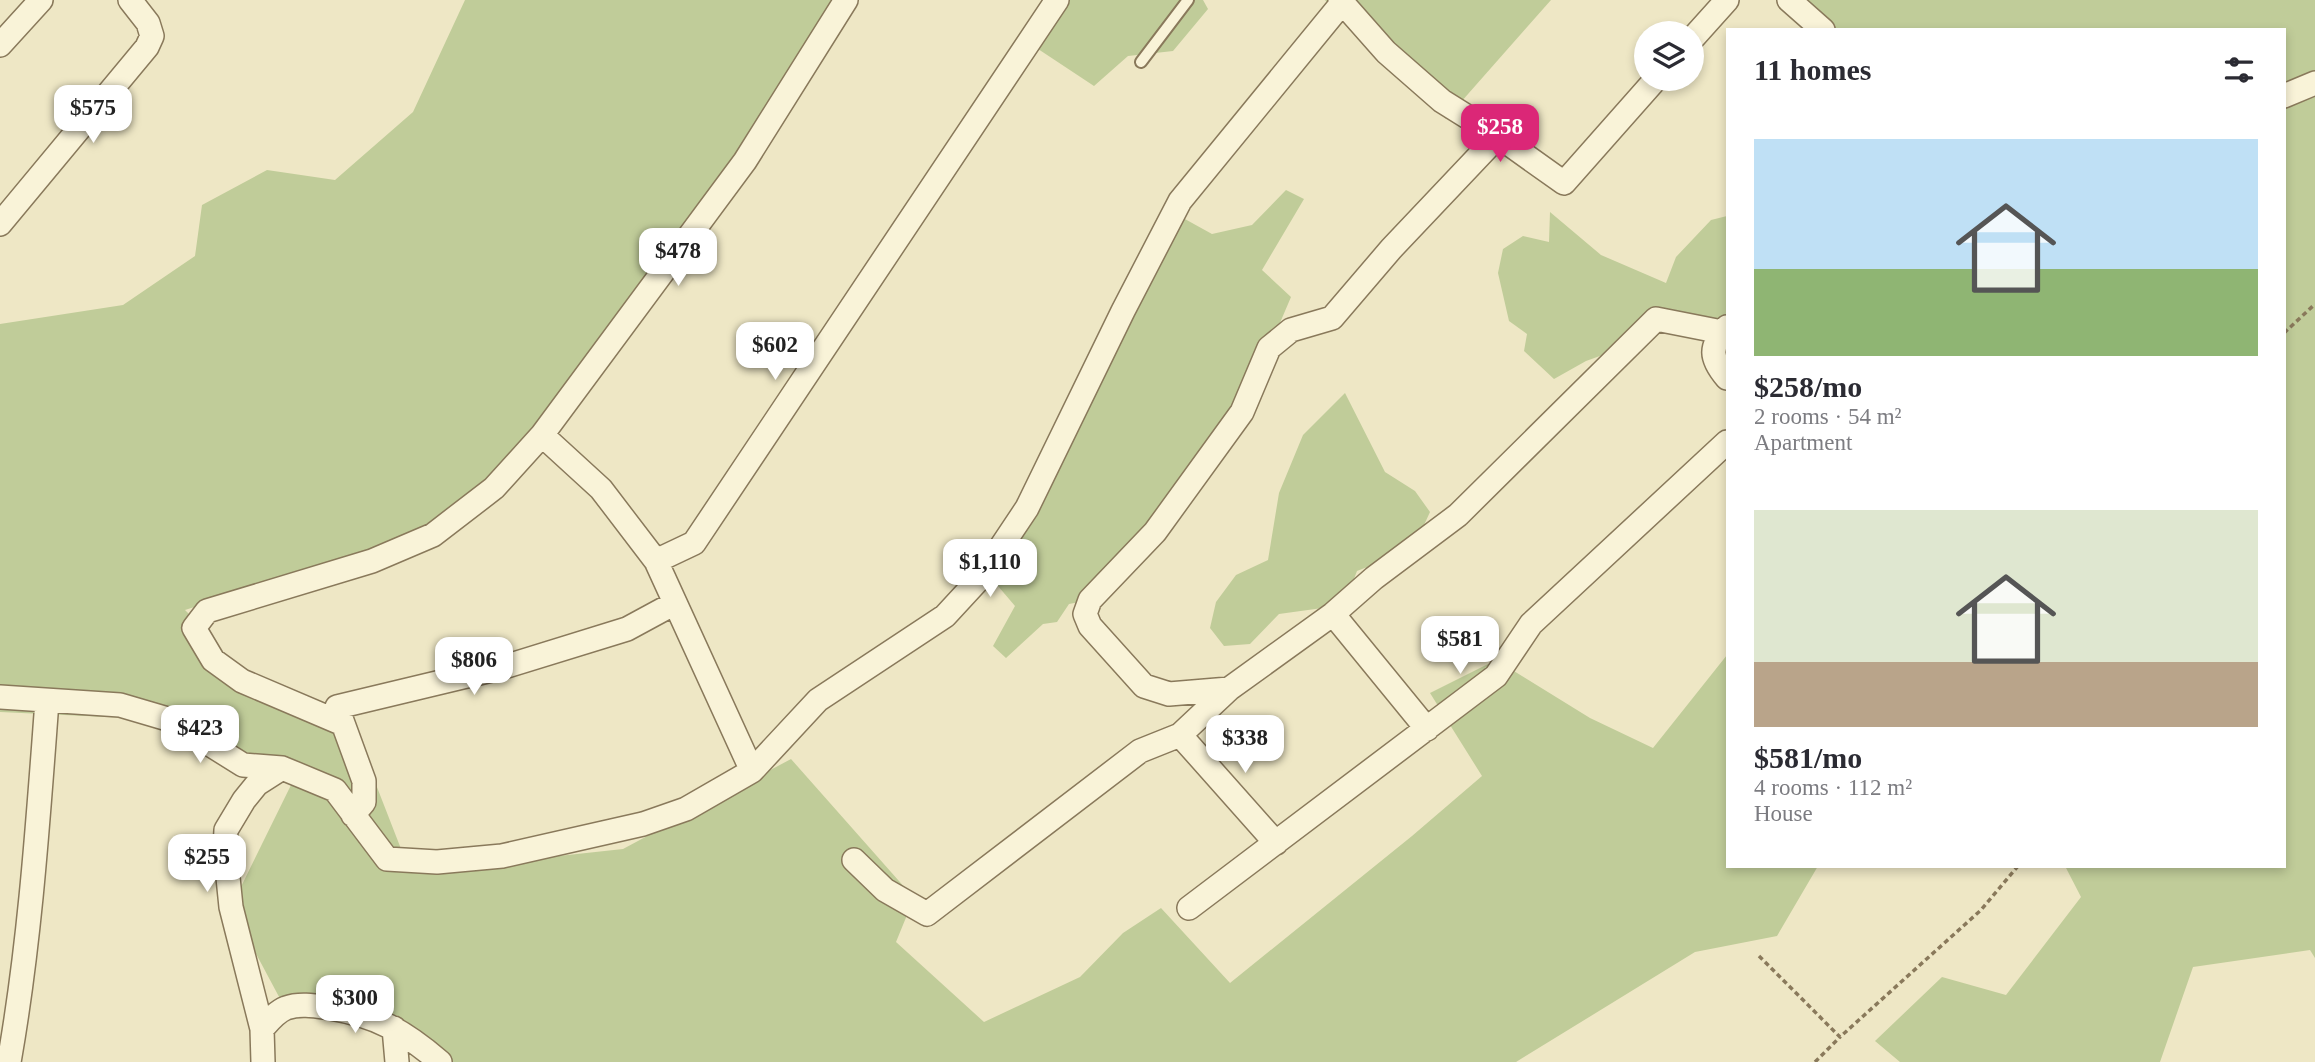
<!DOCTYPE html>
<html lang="en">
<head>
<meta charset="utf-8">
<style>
	:root { --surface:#fff; --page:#f7f7f7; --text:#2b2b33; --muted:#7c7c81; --accent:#db2777 }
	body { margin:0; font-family:"Times New Roman",serif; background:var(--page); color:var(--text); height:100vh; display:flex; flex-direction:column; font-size:26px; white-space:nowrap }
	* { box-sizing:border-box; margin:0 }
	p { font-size:23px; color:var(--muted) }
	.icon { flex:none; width:38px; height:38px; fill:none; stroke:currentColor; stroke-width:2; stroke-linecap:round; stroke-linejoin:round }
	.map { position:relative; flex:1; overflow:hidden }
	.panel { position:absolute; left:1726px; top:28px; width:560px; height:840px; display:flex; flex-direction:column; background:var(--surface); border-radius:0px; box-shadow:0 4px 10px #0003 }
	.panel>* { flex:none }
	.fabs { position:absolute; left:1634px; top:21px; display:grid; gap:14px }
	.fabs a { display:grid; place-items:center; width:70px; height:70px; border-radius:50%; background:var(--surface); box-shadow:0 4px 10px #0003; font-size:35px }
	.price { position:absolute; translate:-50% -60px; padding:0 16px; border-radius:14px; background:#fff; color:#222; font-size:23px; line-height:46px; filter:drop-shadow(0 2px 4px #0008) }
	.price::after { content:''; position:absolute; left:50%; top:42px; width:21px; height:16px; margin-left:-10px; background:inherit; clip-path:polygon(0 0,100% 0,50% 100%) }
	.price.active { background:var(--accent); color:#fff }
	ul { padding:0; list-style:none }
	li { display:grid; align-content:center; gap:14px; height:371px; padding:0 28px }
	li span { display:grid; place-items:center; height:217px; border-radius:0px; color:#555 }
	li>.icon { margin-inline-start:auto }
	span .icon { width:126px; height:126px; fill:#fffc; stroke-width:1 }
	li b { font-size:30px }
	h2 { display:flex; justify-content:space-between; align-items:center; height:84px; padding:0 28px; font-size:30px }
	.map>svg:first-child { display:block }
	.green { fill:#c0cc99 }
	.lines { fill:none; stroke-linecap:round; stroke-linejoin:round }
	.lane-casing { stroke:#89795b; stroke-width:14 }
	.street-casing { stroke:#89795b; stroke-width:26 }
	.path { stroke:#89795b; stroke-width:3.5; stroke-dasharray:5 3.5; stroke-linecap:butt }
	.lane { stroke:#f9f3d8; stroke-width:10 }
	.street { stroke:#f9f3d8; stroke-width:23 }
</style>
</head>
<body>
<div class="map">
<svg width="2315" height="1062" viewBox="0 0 2315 1062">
	<rect width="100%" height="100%" fill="#eee7c5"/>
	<path class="green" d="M465,0H839L726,178L552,405L461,507L375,549L185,610L203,628L242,681L354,728L410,872L623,849L791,759L914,898L896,942L984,1022L1080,977L1123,933L1161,908L1230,983L1412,836L1482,776L1430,693L1496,660L1590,718L1653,748L1727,655V866H1818L1777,936L1695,952L1516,1062H423L372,1017L285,1008L231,907L292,783L171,720L0,712V324L123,305L195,256L202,205L267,170L335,180L413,112Z
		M1057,0H1203L1208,9L1173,51L1128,56L1094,86L1029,43Z
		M1325,0H1551L1446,119L1351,29Z
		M1799,0H2315V80L2284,93V30H1833Z
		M2315,96V958L2310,950L2193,967L2160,1062H1900L1875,1041L1942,977L2006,995L2081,897L2065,866H2284V109Z
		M1286,190L1304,199L1262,270L1291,297L1242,412L1090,600L1069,604L1057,622L1043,624L1006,658L993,646L1015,606L992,579L1174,213L1212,234L1252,225Z
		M1550,212L1601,255L1666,283L1676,257L1711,220L1727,216V327L1656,319L1611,352L1586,361L1554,379L1524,351L1527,334L1509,321L1498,273L1503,249L1523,236L1549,242Z
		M1345,393L1385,472L1415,491L1430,512L1413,549L1357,571L1344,605L1279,614L1250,644L1224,646L1210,628L1216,602L1236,575L1268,560L1279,493L1303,435Z"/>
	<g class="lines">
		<g class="lane-casing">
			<path id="lane" d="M1141,62L1188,0"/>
		</g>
		<g class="street-casing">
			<path id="street" d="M1340,0L1386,52L1442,101L1498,136L1564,183L1656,79
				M1789,0L1823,30
				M1692,39L1727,0
				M0,45L41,0
				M2284,96L2315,83
				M0,224L147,47L152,36L148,23L130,0
				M1727,327C1709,347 1710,358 1727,378
				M656,561L601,489L542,435L745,161L846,0
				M1333,614L1427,729
				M1229,689L1169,694L1144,686L1090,626L1085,614L1090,600L1155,532L1242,412L1269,348L1291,330L1332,318L1391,249L1498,136
				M0,697L120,705L171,720L243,765L282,768L335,790L387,859L437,862L502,856L643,824L686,809L752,771L818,700L945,616L981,577L1027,508L1123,311L1180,201L1342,3
				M343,724L242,681L213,660L194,628L207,611L372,561L433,535L494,488L542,435
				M1180,735L1276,843
				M752,771L656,561L694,543L1057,0
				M353,815L364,802V781L337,707L504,667L627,629L675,603
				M854,860L885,890L927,914L1140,751L1180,735L1229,689L1333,614L1374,578L1458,515L1656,319L1722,332
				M1189,908L1496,676L1531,624L1727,442
				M394,1028L397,1062
				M262,1029C269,1021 276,1012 286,1008C300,1003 316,1006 330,1008C377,1016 404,1031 440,1062
				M9,1062C30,943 38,821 47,701
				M263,1062L262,1029L231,907L225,848L226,830L244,800L257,784L282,768"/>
		</g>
		<path class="path" d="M2284,333L2315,304
			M1759,956L1840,1037L1981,910L2018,866
			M1815,1062L1840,1037"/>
		<use href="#lane" class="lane"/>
		<use href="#street" class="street"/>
	</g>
</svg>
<div class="fabs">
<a><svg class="icon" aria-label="layers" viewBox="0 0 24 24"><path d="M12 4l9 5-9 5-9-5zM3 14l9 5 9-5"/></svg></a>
</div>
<b class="price" style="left:93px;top:145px">$575</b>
<b class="price active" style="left:1500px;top:164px">$258</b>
<b class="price" style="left:678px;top:288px">$478</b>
<b class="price" style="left:775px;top:382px">$602</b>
<b class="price" style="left:990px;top:599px">$1,110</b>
<b class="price" style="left:1460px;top:676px">$581</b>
<b class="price" style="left:474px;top:697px">$806</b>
<b class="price" style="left:200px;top:765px">$423</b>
<b class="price" style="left:1245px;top:775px">$338</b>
<b class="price" style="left:207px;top:894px">$255</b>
<b class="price" style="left:355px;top:1035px">$300</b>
<section class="panel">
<h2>11 homes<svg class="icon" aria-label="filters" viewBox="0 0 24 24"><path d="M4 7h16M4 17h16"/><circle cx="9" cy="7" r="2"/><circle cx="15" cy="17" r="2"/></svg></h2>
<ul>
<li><span style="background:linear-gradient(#bfe0f5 60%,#8fb573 0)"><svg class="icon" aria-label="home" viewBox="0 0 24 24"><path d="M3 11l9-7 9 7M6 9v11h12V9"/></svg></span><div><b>$258/mo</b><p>2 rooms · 54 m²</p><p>Apartment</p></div></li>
<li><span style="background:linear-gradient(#dfe7d0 70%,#b9a48a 0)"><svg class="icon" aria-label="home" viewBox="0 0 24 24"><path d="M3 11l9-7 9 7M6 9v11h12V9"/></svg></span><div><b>$581/mo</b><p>4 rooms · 112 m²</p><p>House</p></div></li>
</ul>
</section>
</div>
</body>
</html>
